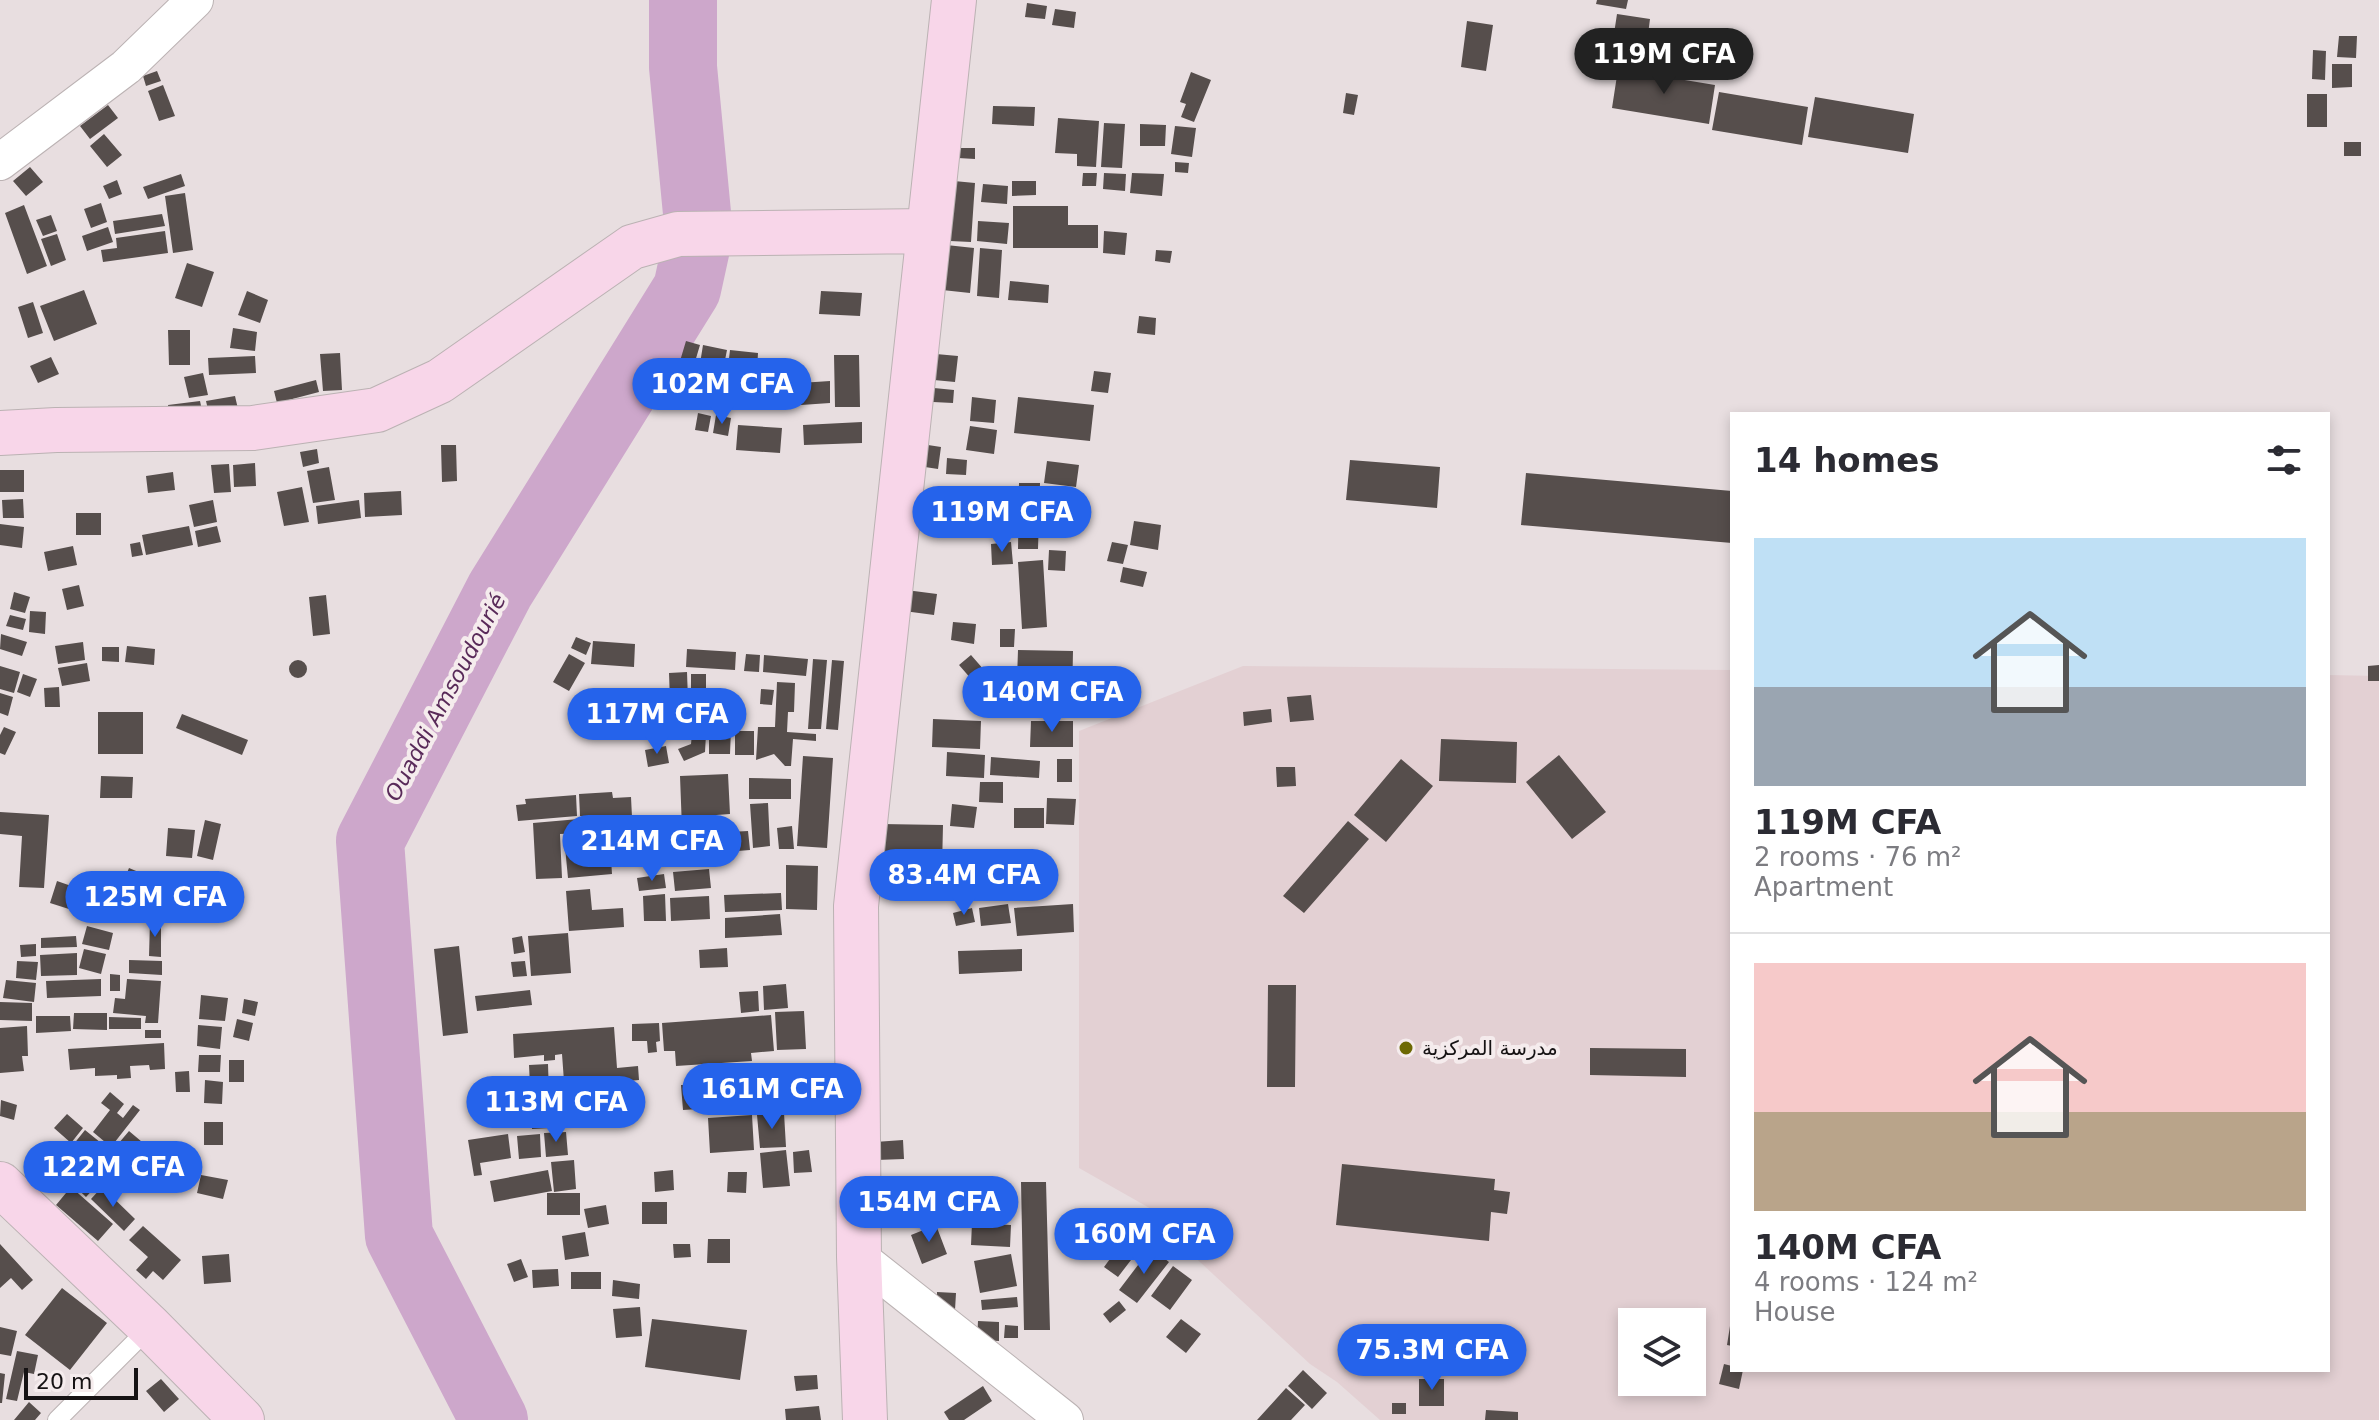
<!DOCTYPE html>
<html lang="en">
<head>
<meta charset="utf-8">
<style>
	:root { --surface:#fff; --page:#f2f2f3; --text:#2b2b33; --muted:#7c7c81; --line:#e1e1e2; --accent:#2563eb }
	body { margin:0; font-family:"DejaVu Sans",Vazirmatn,sans-serif; background:var(--page); color:var(--text); height:100vh; display:flex; flex-direction:column; font-size:30px; white-space:nowrap }
	* { box-sizing:border-box; margin:0 }
	p { font-size:26px; color:var(--muted) }
	.icon { flex:none; width:44px; height:44px; fill:none; stroke:currentColor; stroke-width:2; stroke-linecap:round; stroke-linejoin:round }
	.map { position:relative; flex:1; overflow:hidden }
	.drawer { position:absolute; left:1730px; top:412px; width:600px; height:960px; display:flex; flex-direction:column; background:var(--surface); border-radius:0px; box-shadow:0 4px 12px #0003 }
	.drawer>* { flex:none }
	.fabs { position:absolute; left:1618px; top:1308px; display:grid; gap:16px }
	.fabs a { display:grid; place-items:center; width:88px; height:88px; border-radius:0px; background:var(--surface); box-shadow:0 4px 12px #0003; font-size:40px }
	.scale { position:absolute; left:24px; bottom:20px; width:114px; box-sizing:border-box; padding-left:8px; border:4px solid #161314; border-top:0; font-size:22px; line-height:28px; white-space:nowrap; color:#161314; -webkit-text-stroke:6px #f5eced; paint-order:stroke }
	.price { position:absolute; translate:-50% -68px; padding:0 18px; border-radius:28px; background:var(--accent); color:#fff; font-size:26px; line-height:52px; filter:drop-shadow(0 2px 4px #0008) }
	.price::after { content:''; position:absolute; left:50%; top:48px; width:24px; height:18px; margin-left:-12px; background:inherit; clip-path:polygon(0 0,100% 0,50% 100%) }
	.price.active { background:#222; color:#fff }
	ul { padding:0; list-style:none }
	li { display:grid; align-content:center; gap:16px; height:424px; padding:0 24px }
	li+li { border-top:2px solid var(--line) }
	li span { display:grid; place-items:center; height:248px; border-radius:0px; color:#555 }
	li>.icon { margin-inline-start:auto }
	span .icon { width:144px; height:144px; fill:#fffc; stroke-width:1 }
	li b { font-size:34px }
	h2 { display:flex; justify-content:space-between; align-items:center; height:96px; padding:0 24px; font-size:34px }
	.map>svg:first-child { display:block }
	.built { fill:#e3d0d3; fill-rule:evenodd }
	.lines { fill:none; stroke-linecap:round; stroke-linejoin:round }
	.river { stroke:#cda7cb; stroke-width:68 }
	.building { fill:#564e4c }
	.lane-casing { stroke:#bbb2b3; stroke-width:20 }
	.street-casing { stroke:#bbb2b3; stroke-width:38 }
	.secondary-casing { stroke:#bbb2b3; stroke-width:46 }
	.lane { stroke:#fff; stroke-width:18 }
	.street { stroke:#fff; stroke-width:36 }
	.secondary { stroke:#f8d6e9; stroke-width:44 }
	.poi-dot { fill:#6d6903; stroke:#f5eced; stroke-width:3 }
	.labels { text-anchor:middle; stroke-width:8; stroke-linejoin:round; paint-order:stroke }
	.poi-label { font-size:20px; fill:#161314; stroke:#f5eced; text-anchor:start }
	.water-label { font-size:22px; font-style:italic; fill:#592a59; stroke:#f5eced }
</style>
</head>
<body>
<div class="map">
<svg width="2379" height="1420" viewBox="0 0 2379 1420">
	<rect width="100%" height="100%" fill="#e8dee0"/>
	<path class="built" d="M1243,666L1732,670V1370H2328V675L2379,676V1420H1380L1337,1382L1310,1364L1173,1237L1153,1210L1079,1168V731ZM1632,1322H1692V1382H1632Z"/>
	<g class="lines">
		<path class="river" d="M494,1420L399,1236L370,841L500,590L687,289L699,234L683,67V0"/>
	</g>
	<path class="building" d="M1597,0H1628L1626,9L1596,4Z
		M1027,3L1047,6L1045,19L1025,17Z
		M1055,9L1076,12L1074,28L1052,25Z
		M1617,14L1650,19L1647,42L1624,39L1620,62L1610,60Z
		M1467,21L1493,25L1486,71L1461,67Z
		M2339,36H2357L2356,58L2337,57Z
		M2313,50L2326,51L2325,80L2312,79Z
		M2332,64H2352V87L2332,88Z
		M1618,69L1715,85L1709,124L1612,108Z
		M157,71L161,81L146,86L143,76Z
		M1191,72L1211,80L1194,122L1181,117L1186,104L1180,102Z
		M163,85L175,116L159,121L148,91Z
		M1719,92L1808,107L1802,145L1712,130Z
		M1346,93L1358,95L1354,115L1343,113Z
		M2307,94H2327V127H2307Z
		M1815,97L1914,114L1908,153L1808,137Z
		M108,105L118,118L90,139L80,126Z
		M993,106L1035,107L1034,126L992,124Z
		M1058,118L1099,121L1096,167L1077,166V154L1055,153Z
		M1104,123L1125,124L1122,168L1101,167Z
		M1140,124L1166,125L1165,146H1140Z
		M1175,126L1196,128L1192,157L1171,154Z
		M104,134L122,155L107,167L90,146Z
		M2344,142H2361V156H2344Z
		M958,148H975V159L958,158Z
		M1175,162L1189,163L1188,173L1175,172Z
		M30,167L43,182L26,196L13,181Z
		M1083,173H1097L1096,186H1082Z
		M1104,173L1126,174L1125,191L1103,189Z
		M1132,173L1164,174L1162,196L1130,193Z
		M181,174L185,186L148,199L143,187Z
		M117,180L122,194L109,199L103,186Z
		M954,181L975,183L971,242L950,241Z
		M1012,181H1036V195L1012,196Z
		M983,184L1008,186L1007,204L981,202Z
		M185,193L193,250L173,253L165,196Z
		M101,203L107,222L91,228L84,209Z
		M24,205L47,266L27,274L5,213Z
		M1013,206H1068V225H1098V248H1013Z
		M162,214L165,226L115,234L113,221Z
		M51,215L57,231L43,236L36,220Z
		M978,221L1009,223L1007,244L977,241Z
		M108,227L113,242L87,251L82,236Z
		M165,231L168,253L103,262L101,250L117,248L116,238Z
		M1104,231L1127,233L1125,255L1103,253Z
		M57,234L66,260L51,266L41,239Z
		M937,244L974,248L970,293L933,289Z
		M980,248L1002,250L999,298L977,296Z
		M1156,250L1172,251L1170,263L1155,261Z
		M187,263L214,272L202,307L175,298Z
		M1010,281L1049,285L1048,303L1008,300Z
		M84,290L97,324L54,341L40,306Z
		M247,291L268,300L260,323L238,315Z
		M821,291L862,293L860,316L819,314Z
		M33,302L43,333L28,338L18,307Z
		M1139,316L1156,318L1155,335L1137,333Z
		M233,328L257,332L255,351L230,348Z
		M168,330H190V365H169Z
		M686,341L700,345L694,365L680,361Z
		M703,345L727,350L722,375L699,370Z
		M730,350L758,353L757,370L728,367Z
		M340,353L342,390L323,391L320,354Z
		M936,354L958,356L955,382L934,380Z
		M834,355H859L860,407H835Z
		M255,356L256,373L209,375L208,358Z
		M51,357L59,374L38,383L30,366Z
		M1094,371L1111,373L1108,393L1091,391Z
		M203,373L208,395L189,398L184,377Z
		M698,374L720,379L716,395L694,390Z
		M316,380L319,392L277,403L274,391Z
		M830,381V403L801,405L800,383Z
		M934,388L954,390L953,403L933,402Z
		M235,396L238,409L209,414L206,401Z
		M972,397L996,400L994,423L970,421Z
		M1018,397L1094,405L1090,441L1014,433Z
		M200,401L203,415L170,420L168,405Z
		M698,413L711,416L708,432L695,430Z
		M716,415L731,418L728,436L713,433Z
		M862,422V443L804,445L803,425Z
		M738,425L782,428L780,453L736,450Z
		M970,426L997,430L994,454L966,450Z
		M441,445H456L457,481L442,482Z
		M928,445L941,447L938,469L925,467Z
		M317,449L319,463L303,467L300,452Z
		M947,458L967,460L966,475L946,474Z
		M1350,460L1440,467L1437,508L1346,500Z
		M1047,461L1079,465L1076,487L1044,483Z
		M255,463L256,486L234,487L233,465Z
		M229,464L231,492L214,493L211,465Z
		M329,467L335,500L313,503L307,471Z
		M0,470H24V492H0Z
		M173,472L175,490L148,493L146,476Z
		M1526,473L1732,491V543L1521,525Z
		M1019,483H1040L1038,549H1018Z
		M302,487L309,522L284,526L277,492Z
		M401,491L402,515L365,517L364,493Z
		M23,499L24,518H3L2,500Z
		M213,500L217,522L194,527L189,505Z
		M359,500L361,518L318,524L316,506Z
		M925,506L941,509L937,530L920,527Z
		M966,507H1007V535H966Z
		M76,513H101V535H76Z
		M1134,521L1161,525L1158,550L1130,545Z
		M0,524L24,527L22,548L0,545Z
		M189,526L193,545L146,555L142,535Z
		M217,526L221,542L198,547L195,531Z
		M140,542L143,555L132,557L130,544Z
		M1011,542L1013,564L992,565L991,544Z
		M1112,542L1128,545L1123,564L1107,561Z
		M73,546L77,565L48,571L44,552Z
		M1049,550L1066,551L1065,571L1048,570Z
		M1043,560L1047,627L1022,629L1018,562Z
		M1123,567L1147,572L1143,587L1120,582Z
		M79,585L84,606L67,610L62,589Z
		M906,590L937,594L934,615L904,611Z
		M14,592L30,597L25,613L10,609Z
		M326,595L330,634L313,636L309,597Z
		M30,611L46,612L45,634L29,632Z
		M10,615L26,619L23,630L6,626Z
		M953,622L976,624L974,644L951,640Z
		M1000,629H1015L1014,647H1000Z
		M1,634L27,642L22,656L0,649Z
		M576,637L591,643L586,655L571,648Z
		M593,641L635,644L634,667L591,664Z
		M83,642L85,660L58,664L55,646Z
		M127,646L155,649L154,665L125,662Z
		M102,647H119V662L102,661Z
		M687,649L736,652L735,670L686,667Z
		M1018,650L1073,651L1072,701L1049,700V679H1017Z
		M569,654L585,663L569,691L553,682Z
		M746,654L760,655L759,672L744,671Z
		M764,655L808,659L806,676L763,672Z
		M971,655L1005,694L993,704L959,665Z
		M813,659L827,660L821,729H808Z
		M832,660L844,661L838,730L826,729Z
		M289 669a9 9 0 1 1 18 0a9 9 0 1 1-18 0Z
		M87,663L90,681L62,686L58,668Z
		M2379,665V681H2368V666Z
		M0,666L20,672L14,693L0,689Z
		M687,672L688,700L670,701L669,673Z
		M23,674L37,679L30,697L17,692Z
		M691,674H706V716H691Z
		M777,682L795,683L794,712H788L787,732L816,734V741L793,739L791,766H785L774,754L756,760L758,727H775Z
		M59,687L60,707H45L44,688Z
		M761,689L774,690L772,705L760,704Z
		M0,693L13,697L8,716L0,713Z
		M1311,695L1314,720L1290,722L1287,697Z
		M711,706H738V724H711Z
		M1271,709L1272,722L1244,726L1243,712Z
		M98,712H143V754H98Z
		M182,714L248,740L242,755L176,728Z
		M933,719L981,721L980,749L932,747Z
		M1031,721H1073V747H1030Z
		M4,727L16,732L5,755L0,753V735Z
		M709,729H731L730,754H709Z
		M735,731H754V755H735Z
		M692,734H706L705,752L684,761L678,749L691,744Z
		M1441,739L1517,742L1516,783L1439,781Z
		M666,746L669,763L648,767L645,750Z
		M947,752L985,755L984,778L946,776Z
		M1559,755L1606,812L1572,839L1526,782Z
		M803,756L833,758L827,848L797,846Z
		M991,757L1040,761L1039,778L990,775Z
		M1057,759H1072V782H1057Z
		M1401,759L1433,786L1386,842L1354,815Z
		M1276,767H1295L1296,786L1277,787Z
		M728,774L730,814L703,816L705,854L683,855L680,776Z
		M101,776L133,777L132,798H100Z
		M749,778L791,779V799H749Z
		M980,782H1003V803L979,802Z
		M612,792L613,798L631,797L632,817L624,818V829L588,832L587,816H580L579,794Z
		M576,795L577,816L518,821L516,805L526,804L525,799Z
		M1047,798L1076,799L1074,825L1046,824Z
		M768,803L770,846L753,848L750,804Z
		M952,804L977,807L974,828L950,826Z
		M1014,808H1044V828H1014Z
		M0,812L49,815L44,888L19,887L22,836L0,834Z
		M579,819L580,833L560,834L562,878L536,879L533,823Z
		M205,820L221,824L213,860L197,856Z
		M1348,821L1369,839L1304,913L1283,896Z
		M881,824L943,825L942,868H881Z
		M792,826L794,849H779L777,828Z
		M168,828L195,830L192,858L166,856Z
		M748,831L750,850L713,853L711,833Z
		M610,843L612,874L568,878L565,847Z
		M786,865L818,866L817,910L786,909Z
		M129,868L160,881L148,909L117,897Z
		M709,869L711,888L675,891L673,872Z
		M93,874L113,881L110,892L89,885Z
		M664,874L666,888L639,891L637,878Z
		M57,881L120,903L113,923L50,903Z
		M590,889L592,910L623,908L624,927L569,931L566,891Z
		M781,893L782,910L725,912L724,895Z
		M665,894L666,921H644L643,896Z
		M709,896L710,919L671,921L670,898Z
		M1008,904L1011,923L981,926L979,908Z
		M1073,904L1074,932L1017,936L1014,908Z
		M972,908L975,922L956,926L953,913Z
		M780,914L782,935L725,938V918Z
		M150,921H161V957L149,956Z
		M87,926L113,933L109,950L82,944Z
		M568,933L571,973L531,976L528,936Z
		M76,936L77,947L41,948V938Z
		M522,936L525,952L514,954L512,938Z
		M36,944V956L21,957L20,945Z
		M459,946L468,1033L443,1036L434,949Z
		M727,948L728,967L700,968L699,950Z
		M84,949L106,954L101,974L79,968Z
		M1022,949V971L959,974L958,951Z
		M77,953V975L41,976L40,955Z
		M129,960L162,961V975L129,973Z
		M17,961L38,962L36,980L16,978Z
		M525,961L527,976L513,977L511,962Z
		M110,974L120,975V991H110Z
		M101,979V996L47,998L46,981Z
		M127,979L161,981L158,1023H145L146,1016L113,1013L115,998L125,999Z
		M6,980L36,983L34,1002L3,998Z
		M786,984L788,1008L764,1010L763,986Z
		M1268,985H1296L1295,1087H1267Z
		M530,990L532,1005L477,1011L475,996Z
		M758,991L759,1011L741,1013L739,992Z
		M201,995L228,998L225,1021L199,1019Z
		M244,999L258,1002L255,1016L242,1013Z
		M0,1002L32,1003V1021L0,1020Z
		M804,1011L806,1049L777,1050L775,1012Z
		M74,1013H107V1030L73,1029Z
		M771,1015L774,1051L751,1053L752,1061L676,1066L675,1051H664L662,1023Z
		M36,1016H70L71,1031L36,1033Z
		M109,1017L141,1018V1029H109Z
		M237,1019L253,1023L249,1041L233,1037Z
		M659,1023L660,1041L656,1042L657,1052L648,1053L647,1041H632V1024Z
		M198,1025L222,1027L220,1049L197,1046Z
		M27,1026L28,1056H22L24,1071L0,1073V1028Z
		M614,1027L617,1068L638,1066L639,1080L618,1082L619,1091L565,1095L562,1054L555,1055V1060L544,1061V1055L514,1058L513,1034Z
		M145,1030H161V1038H145Z
		M164,1043L165,1069L150,1070L149,1065L130,1066L131,1078L117,1079V1075L95,1076V1068L70,1070L68,1049Z
		M1590,1048L1686,1049V1077L1590,1075Z
		M199,1055H221L220,1072H198Z
		M229,1060H244V1082H229Z
		M548,1064L550,1128L532,1129L529,1065Z
		M779,1070L782,1105L737,1108L736,1093L713,1095L711,1076Z
		M189,1071L190,1092H176L175,1072Z
		M525,1078L527,1124L494,1125L492,1080Z
		M205,1080L223,1082L222,1104L204,1103Z
		M681,1085H697L699,1109L683,1110Z
		M110,1092L124,1104L117,1113L123,1118L133,1105L140,1110L111,1147L93,1132L110,1110L101,1103Z
		M1,1100L17,1105L14,1120L0,1116Z
		M588,1112L589,1128H576L575,1113Z
		M784,1113L786,1147L760,1148L757,1115Z
		M67,1114L83,1128L71,1143L54,1128Z
		M752,1115L754,1150L710,1153L708,1118Z
		M204,1122H223V1145H204Z
		M85,1130L106,1147L89,1167L69,1150Z
		M129,1131L161,1158L145,1177L113,1150Z
		M566,1132L568,1155L546,1157L544,1133Z
		M508,1134L511,1158L480,1163L482,1175L474,1176L468,1140Z
		M540,1134L541,1157L519,1159L517,1136Z
		M903,1140L904,1159L876,1160L875,1142Z
		M108,1150L137,1175L120,1195L91,1170Z
		M786,1150L790,1186L763,1188L760,1153Z
		M809,1150L812,1172L794,1173L793,1152Z
		M574,1160L576,1189L554,1192L551,1162Z
		M73,1162L98,1184L86,1197L62,1174Z
		M1342,1164L1495,1179L1494,1190L1510,1192L1507,1214L1491,1212L1489,1241L1336,1225Z
		M548,1170L552,1191L494,1202L490,1181Z
		M673,1170L674,1190L655,1192L654,1172Z
		M728,1172H747L746,1193L727,1192Z
		M201,1175L228,1180L223,1199L197,1193Z
		M1021,1182H1046L1050,1330H1024Z
		M984,1186L995,1208L980,1215L969,1193Z
		M71,1187L113,1224L98,1241L56,1205Z
		M102,1187L135,1219L124,1231L91,1199Z
		M870,1192H905L904,1210L870,1209Z
		M547,1193H580V1215H547Z
		M642,1202H667V1224H642Z
		M606,1205L609,1224L588,1228L584,1209Z
		M972,1223L1011,1225L1010,1247L971,1245Z
		M936,1225L947,1254L922,1264L911,1235Z
		M143,1226L181,1260L163,1280L153,1271L146,1279L136,1270L148,1257L129,1240Z
		M585,1232L589,1256L565,1260L562,1236Z
		M1130,1232L1144,1243L1118,1277L1104,1267Z
		M708,1239H730V1263H707Z
		M0,1244L33,1280L22,1290L11,1278L0,1288Z
		M673,1244H690L691,1257L674,1258Z
		M1151,1248L1169,1262L1137,1303L1119,1290Z
		M229,1254L231,1282L204,1284L202,1256Z
		M1011,1254L1017,1286L980,1293L974,1261Z
		M521,1259L528,1277L514,1282L507,1264Z
		M1173,1266L1192,1280L1170,1310L1151,1296Z
		M558,1269L559,1286L533,1288L532,1270Z
		M571,1272H601V1289H571Z
		M613,1280L640,1284L639,1299L612,1296Z
		M62,1288L107,1323L70,1370L25,1335Z
		M937,1292L956,1293L955,1310H937Z
		M1017,1297L1018,1307L982,1310L981,1300Z
		M1119,1301L1126,1310L1110,1323L1103,1314Z
		M640,1307L642,1336L616,1338L613,1309Z
		M652,1319L747,1330L740,1380L645,1367Z
		M1181,1319L1201,1334L1186,1353L1166,1337Z
		M978,1321L999,1322V1341L977,1340Z
		M1005,1325L1018,1326V1338H1004Z
		M1730,1326H1732V1346L1727,1345Z
		M0,1327L17,1331L11,1356L0,1354Z
		M17,1351L38,1355L34,1374L24,1372L17,1401L6,1399Z
		M1419,1353H1442V1371H1419Z
		M1724,1364L1732,1366V1370H1743L1739,1389L1719,1384Z
		M1303,1370L1327,1393L1312,1409L1288,1386Z
		M0,1373L5,1374L2,1403H0Z
		M817,1375L818,1389L796,1391L794,1376Z
		M161,1379L179,1399L164,1412L146,1391Z
		M1419,1379H1444V1406H1419Z
		M983,1386L992,1401L964,1420H949L944,1412Z
		M1286,1388L1305,1405L1291,1420H1257Z
		M29,1402L41,1413L35,1420H14Z
		M1392,1403H1406V1414H1392Z
		M819,1406L821,1420H786L785,1409Z
		M1486,1410L1518,1412V1420H1485Z"/>
	<g class="lines">
		<g class="lane-casing">
			<path id="lane" d="M57,1420L150,1327"/>
		</g>
		<g class="street-casing">
			<path id="street" d="M0,162L126,67L195,0
				M859,1257L1065,1420"/>
		</g>
		<g class="secondary-casing">
			<path id="secondary" d="M0,433L56,430L253,428L377,410L440,381L632,247L678,234L928,231
				M0,1184L150,1327L242,1420
				M865,1420L859,1257L856,906L954,0"/>
		</g>
		<use href="#lane" class="lane"/>
		<use href="#street" class="street"/>
		<use href="#secondary" class="secondary"/>
	</g>
	<circle class="poi-dot" cx="1406" cy="1048" r="8"/>
	<g class="labels">
		<g class="poi-label">
			<text x="1422" y="1055">مدرسة المركزية</text>
		</g>
		<g class="water-label">
			<text transform="translate(445 697) rotate(-62)" y="8">Ouaddi Amsoudourié</text>
		</g>
	</g>
</svg>
<div class="fabs">
<a><svg class="icon" aria-label="layers" viewBox="0 0 24 24"><path d="M12 4l9 5-9 5-9-5zM3 14l9 5 9-5"/></svg></a>
</div>
<div class="scale">20 m</div>
<b class="price active" style="left:1664px;top:96px">119M CFA</b>
<b class="price" style="left:722px;top:426px">102M CFA</b>
<b class="price" style="left:1002px;top:554px">119M CFA</b>
<b class="price" style="left:1052px;top:734px">140M CFA</b>
<b class="price" style="left:657px;top:756px">117M CFA</b>
<b class="price" style="left:652px;top:883px">214M CFA</b>
<b class="price" style="left:964px;top:917px">83.4M CFA</b>
<b class="price" style="left:155px;top:939px">125M CFA</b>
<b class="price" style="left:772px;top:1131px">161M CFA</b>
<b class="price" style="left:556px;top:1144px">113M CFA</b>
<b class="price" style="left:113px;top:1209px">122M CFA</b>
<b class="price" style="left:929px;top:1244px">154M CFA</b>
<b class="price" style="left:1144px;top:1276px">160M CFA</b>
<b class="price" style="left:1432px;top:1392px">75.3M CFA</b>
<section class="drawer">
<h2>14 homes<svg class="icon" aria-label="filters" viewBox="0 0 24 24"><path d="M4 7h16M4 17h16"/><circle cx="9" cy="7" r="2"/><circle cx="15" cy="17" r="2"/></svg></h2>
<ul>
<li><span style="background:linear-gradient(#bfe0f5 60%,#9aa5b1 0)"><svg class="icon" aria-label="home" viewBox="0 0 24 24"><path d="M3 11l9-7 9 7M6 9v11h12V9"/></svg></span><div><b>119M CFA</b><p>2 rooms · 76 m²</p><p>Apartment</p></div></li>
<li><span style="background:linear-gradient(#f6c9c9 60%,#b9a48a 0)"><svg class="icon" aria-label="home" viewBox="0 0 24 24"><path d="M3 11l9-7 9 7M6 9v11h12V9"/></svg></span><div><b>140M CFA</b><p>4 rooms · 124 m²</p><p>House</p></div></li>
</ul>
</section>
</div>
</body>
</html>
